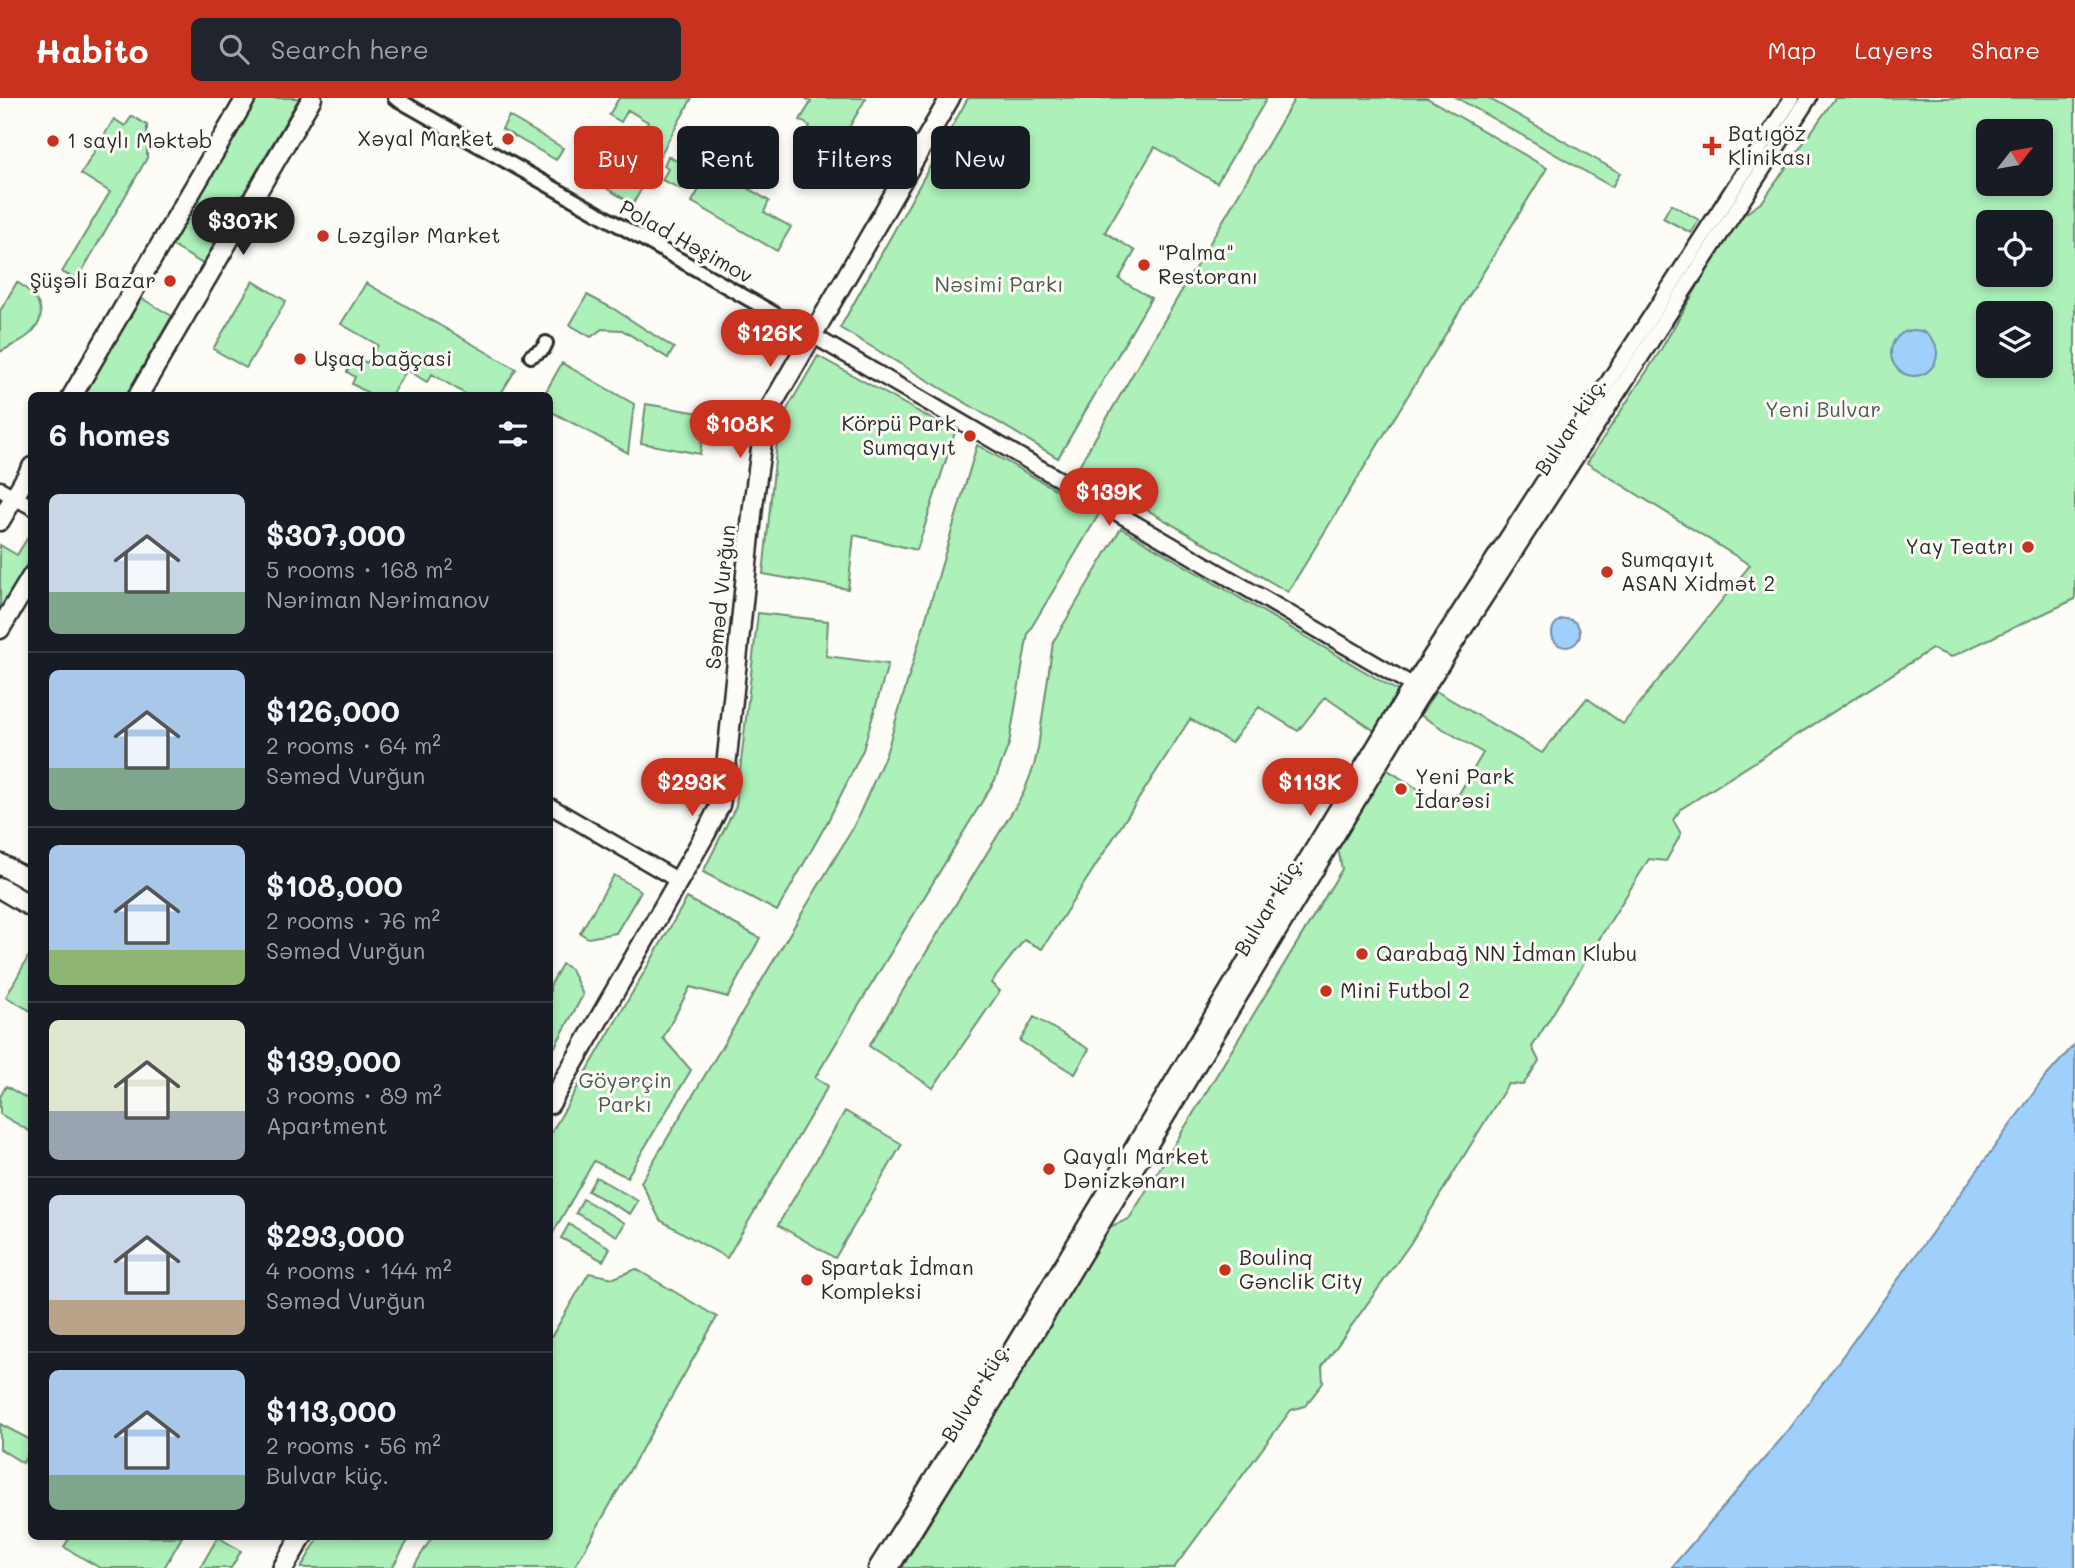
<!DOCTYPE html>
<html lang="en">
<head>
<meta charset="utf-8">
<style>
	:root { --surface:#171b24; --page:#20242c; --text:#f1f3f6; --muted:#9ea1a6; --line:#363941; --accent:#c8321e }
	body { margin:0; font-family:Mali,sans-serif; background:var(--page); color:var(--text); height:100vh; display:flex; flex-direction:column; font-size:26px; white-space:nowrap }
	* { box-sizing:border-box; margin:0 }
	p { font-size:23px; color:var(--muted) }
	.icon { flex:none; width:38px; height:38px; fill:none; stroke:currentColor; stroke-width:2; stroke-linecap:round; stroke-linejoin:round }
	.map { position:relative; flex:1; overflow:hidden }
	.drawer { position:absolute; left:28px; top:294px; width:525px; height:1148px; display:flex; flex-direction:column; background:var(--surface); border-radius:10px; box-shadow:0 4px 10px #0003 }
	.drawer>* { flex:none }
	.top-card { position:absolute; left:574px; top:28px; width:665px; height:63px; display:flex; gap:14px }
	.needle { width:46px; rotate:59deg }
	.controls { position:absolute; left:1976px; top:21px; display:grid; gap:14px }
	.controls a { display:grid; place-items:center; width:77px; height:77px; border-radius:10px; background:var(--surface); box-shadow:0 4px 10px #0003; font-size:35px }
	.price { position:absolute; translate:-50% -60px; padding:0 16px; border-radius:24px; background:var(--accent); color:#fff; font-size:23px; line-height:46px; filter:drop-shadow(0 2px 4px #0008) }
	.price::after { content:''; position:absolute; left:50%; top:42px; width:21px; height:16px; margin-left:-10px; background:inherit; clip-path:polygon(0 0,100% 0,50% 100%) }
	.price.current { background:#222; color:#fff }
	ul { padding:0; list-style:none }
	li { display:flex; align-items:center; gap:21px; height:175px; padding:0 21px }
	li+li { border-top:2px solid var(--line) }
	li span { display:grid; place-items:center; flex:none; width:196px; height:140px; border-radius:10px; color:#555 }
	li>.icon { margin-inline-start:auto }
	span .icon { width:84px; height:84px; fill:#fffc; stroke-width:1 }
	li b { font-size:30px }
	h2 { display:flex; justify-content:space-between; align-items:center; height:84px; padding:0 21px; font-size:30px }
	.chip { padding:0 24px; border-radius:10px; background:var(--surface); box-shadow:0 4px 10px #0003; font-size:24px; line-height:63px }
	.chip.current { background:var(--accent); color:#fff }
	header { display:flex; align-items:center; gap:42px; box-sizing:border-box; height:98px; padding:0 35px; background:var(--accent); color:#fff }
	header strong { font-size:33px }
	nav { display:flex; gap:38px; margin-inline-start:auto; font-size:24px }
	.search { width:490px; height:63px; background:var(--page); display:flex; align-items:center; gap:18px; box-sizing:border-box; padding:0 24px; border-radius:10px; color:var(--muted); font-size:26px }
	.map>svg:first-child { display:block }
	.green { fill:#adf0ba; stroke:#6c8e72; stroke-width:2; fill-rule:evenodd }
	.water { fill:#9fd0fc; stroke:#718ea8; stroke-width:2 }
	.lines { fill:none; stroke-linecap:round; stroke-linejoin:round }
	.minor-casing { stroke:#2b2b2b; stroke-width:18 }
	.tertiary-casing { stroke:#2b2b2b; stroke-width:19 }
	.secondary-casing { stroke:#2b2b2b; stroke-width:23 }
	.primary-casing { stroke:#2b2b2b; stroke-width:24 }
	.trunk-casing { stroke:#2b2b2b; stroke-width:24 }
	.minor { stroke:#fdfcf7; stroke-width:12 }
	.tertiary { stroke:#fdfcf7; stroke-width:14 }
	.secondary { stroke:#fdfcf7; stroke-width:18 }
	.primary { stroke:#fdfcf7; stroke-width:19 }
	.trunk { stroke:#fdfcf7; stroke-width:19 }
	.poi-dot { fill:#c8321e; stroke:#fdfcf7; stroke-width:2.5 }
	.labels { text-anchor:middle; stroke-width:6; stroke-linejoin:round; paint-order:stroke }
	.poi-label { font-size:21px; fill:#2b2b2b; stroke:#fdfcf7; text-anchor:start }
	.street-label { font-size:21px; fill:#2b2b2b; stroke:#fdfcf7 }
	.park-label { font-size:21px; fill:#4c5c4f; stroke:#fdfcf7 }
</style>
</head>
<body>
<header>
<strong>Habito</strong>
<div class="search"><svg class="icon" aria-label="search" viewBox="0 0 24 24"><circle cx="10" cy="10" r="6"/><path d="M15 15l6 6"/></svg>Search here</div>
<nav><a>Map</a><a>Layers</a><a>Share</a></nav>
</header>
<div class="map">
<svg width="2075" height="1470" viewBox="0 0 2075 1470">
	<rect width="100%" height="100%" fill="#fdfcf7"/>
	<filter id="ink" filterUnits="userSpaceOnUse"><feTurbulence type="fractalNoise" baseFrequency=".0143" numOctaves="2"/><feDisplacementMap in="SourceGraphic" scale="14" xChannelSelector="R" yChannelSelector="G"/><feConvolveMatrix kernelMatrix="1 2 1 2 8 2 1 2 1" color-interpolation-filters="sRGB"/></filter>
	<g filter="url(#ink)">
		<path class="green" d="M257,0H299L203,166L171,147Z
			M619,0H692L633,106L584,77L590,67L616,81L648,24L628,12L621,24L609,17Z
			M805,0H866L832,59L802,42L810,28L800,22L811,4Z
			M968,0H1267L1217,85L1155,49L1105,134L1135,153L1119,181L1151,200L1058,360L840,230Z
			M1295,0H1427L1547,70L1288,494L1077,371Z
			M1457,0H1488L1620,75L1612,89Z
			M1835,0H2075V501L1951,559L1932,551L1681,711L1673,722L1681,736L1666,763L1649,761L1532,949L1539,963L1523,987L1508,986L1410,1146L1322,1269L1323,1285L1305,1308L1291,1312L1174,1470H902L1109,1129L1129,1121L1342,771L1338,751L1386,671L1450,711L1483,655L1420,617L1436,593L1542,655L1587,600L1623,626L1750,467L1587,365L1660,253L1736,122L1762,104ZM1988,33H2040V86H1988ZM1988,124H2040V177H1988ZM1988,215H2040V268H1988Z
			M132,18L147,27V60L77,182L62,174L110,94L81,76L114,21L125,28Z
			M509,18L563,50L556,62L502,31Z
			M727,41L744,51L736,83L769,103L764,114L791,129L777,153L692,104Z
			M668,58L689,70L681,91L662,82L668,71L664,68Z
			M1671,106L1699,122L1691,135L1663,120Z
			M253,183L286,203L246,270L213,251Z
			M17,184C34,195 51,214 33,233C26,242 10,248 0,254V213Z
			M366,185L516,271L500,297H467L432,276L427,284L407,272L391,297H372L352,286L355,279L347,274L355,259L367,265L378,247L341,226Z
			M587,197L614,211L674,250L668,260L622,232L602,231L591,239L570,227Z
			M141,200L172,218L126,297H84Z
			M818,258L955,334L917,452L854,437L848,491L763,476L779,325Z
			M562,265L634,306L628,355L550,313V298L544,297Z
			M646,306L706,316L700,356L641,345Z
			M977,347L1099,416L1028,535L1009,646L995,682L815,980L828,988L727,1160L660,1122L641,1084L853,730L886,656Z
			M1121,430L1398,593L1375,633L1325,599L1298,633L1259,609L1231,645L1190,621L1042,851L1024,842L991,885L1000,893L933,990L869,948L1023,696L1034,668L1038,650L1053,544Z
			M30,436L31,437V459L0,513V447L17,457Z
			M758,515L828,523L826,558L888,566L863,652L828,723L777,813L703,774L736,708Z
			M614,777L641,793L616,835L588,840L580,835Z
			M687,800L760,840L728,899L690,889L663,940L691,972L627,1079L594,1063L550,1140V1037Z
			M31,854V913L6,899Z
			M562,866L571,871L583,897L553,952L550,950V888Z
			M1034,919L1089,951L1075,976L1020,943Z
			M6,988L31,1003V1034L0,1016V999Z
			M845,1013L902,1046L835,1160L778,1127Z
			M596,1079L638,1103L630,1116L588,1093Z
			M583,1101L625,1125L617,1138L576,1115Z
			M569,1126L610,1150L603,1163L561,1140Z
			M636,1171L717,1219L574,1470H413L432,1439L550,1438V1241L589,1175L614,1180Z
			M0,1326L31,1342V1349L23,1365L0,1351Z
			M70,1439V1438L182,1439L164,1470H100L64,1449Z
			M218,1439L241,1453L231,1470H200Z
			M319,1439V1438L410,1439L392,1470H301Z"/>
		<path class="water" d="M1891 255a23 23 0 1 1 46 0a23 23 0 1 1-46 0Z
			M1552 535a14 14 0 1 1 28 0a14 14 0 1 1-28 0Z
			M2075,946V1470H1671L1788,1333L2043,982Z"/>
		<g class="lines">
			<g class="minor-casing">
				<path id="minor" d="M395,0L812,237
					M531,258L543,251L546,245"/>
			</g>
			<g class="tertiary-casing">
				<path id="tertiary" d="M812,237L1419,591
					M0,391L32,409
					M550,708L679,783
					M876,1470L964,1329L1406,596L1792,0
					M891,1470L1006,1285L1418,603L1809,0"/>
			</g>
			<g class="secondary-casing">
				<path id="secondary" d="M72,298L246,0
					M138,298L312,0
					M0,423L32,369
					M0,531L32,478
					M550,1006L706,735L720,707L726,669L753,408L765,322L769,312L950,0"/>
			</g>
			<g class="primary-casing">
				<path id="primary" d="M283,1470L302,1438"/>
			</g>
			<g class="trunk-casing">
				<path id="trunk" d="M0,766L32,784
					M0,790L32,809"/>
			</g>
			<use href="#minor" class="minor"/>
			<use href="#tertiary" class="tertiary"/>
			<use href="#secondary" class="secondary"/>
			<use href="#primary" class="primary"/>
			<use href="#trunk" class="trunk"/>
		</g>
	</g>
	<g class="poi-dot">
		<circle cx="508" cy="41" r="7"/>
		<circle cx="53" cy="43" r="7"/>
		<path d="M1708.5 37.5h7v7h7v7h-7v7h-7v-7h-7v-7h7z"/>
		<circle cx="323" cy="138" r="7"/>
		<circle cx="1144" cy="167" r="7"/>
		<circle cx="170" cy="183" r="7"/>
		<circle cx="300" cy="261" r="7"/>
		<circle cx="970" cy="338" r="7"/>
		<circle cx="2028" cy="449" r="7"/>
		<circle cx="1607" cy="474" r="7"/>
		<circle cx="1401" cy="691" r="7"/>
		<circle cx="1362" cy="856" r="7"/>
		<circle cx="1326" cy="893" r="7"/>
		<circle cx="1049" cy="1071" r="7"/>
		<circle cx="1225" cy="1172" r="7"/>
		<circle cx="807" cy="1182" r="7"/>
	</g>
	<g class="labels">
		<g class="poi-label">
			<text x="1728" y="43">Batıgöz<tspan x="1728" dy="24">Klinikası</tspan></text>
			<text x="494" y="48" text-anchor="end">Xəyal Market</text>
			<text x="67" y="50">1 saylı Məktəb</text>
			<text x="337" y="145">Ləzgilər Market</text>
			<text x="1158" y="162">"Palma"<tspan x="1158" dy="24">Restoranı</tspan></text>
			<text x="156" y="190" text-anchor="end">Şüşəli Bazar</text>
			<text x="314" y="268">Uşaq bağçasi</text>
			<text x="956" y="333" text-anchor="end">Körpü Park<tspan x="956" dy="24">Sumqayıt</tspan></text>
			<text x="2014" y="456" text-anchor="end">Yay Teatrı</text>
			<text x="1621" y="469">Sumqayıt<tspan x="1621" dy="24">ASAN Xidmət 2</tspan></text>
			<text x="1415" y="686">Yeni Park<tspan x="1415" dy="24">İdarəsi</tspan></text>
			<text x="1376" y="863">Qarabağ NN İdman Klubu</text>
			<text x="1340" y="900">Mini Futbol 2</text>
			<text x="1063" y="1066">Qayalı Market<tspan x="1063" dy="24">Dənizkənarı</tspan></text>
			<text x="1239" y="1167">Boulinq<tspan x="1239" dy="24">Gənclik City</tspan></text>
			<text x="821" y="1177">Spartak İdman<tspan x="821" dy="24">Kompleksi</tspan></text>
		</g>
		<g class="street-label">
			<text transform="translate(686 144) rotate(29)" y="7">Polad Həşimov</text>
			<text transform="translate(1571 328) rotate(-57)" y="7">Bulvar küç.</text>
			<text transform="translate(721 499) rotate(-84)" y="7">Səməd Vurğun</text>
			<text transform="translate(1269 808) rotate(-59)" y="7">Bulvar küç.</text>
			<text transform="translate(976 1294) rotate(-59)" y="7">Bulvar küç.</text>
		</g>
		<g class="park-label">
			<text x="999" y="194">Nəsimi Parkı</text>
			<text x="1823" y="319">Yeni Bulvar</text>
			<text x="625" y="990">Göyərçin<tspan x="625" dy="24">Parkı</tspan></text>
		</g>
	</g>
</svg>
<div class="controls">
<a><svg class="needle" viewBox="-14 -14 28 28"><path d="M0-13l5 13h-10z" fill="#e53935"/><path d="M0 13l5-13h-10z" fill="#9ea1a6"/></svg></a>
<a><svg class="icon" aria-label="locate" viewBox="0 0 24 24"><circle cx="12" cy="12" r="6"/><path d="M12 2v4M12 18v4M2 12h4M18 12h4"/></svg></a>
<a><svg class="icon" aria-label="layers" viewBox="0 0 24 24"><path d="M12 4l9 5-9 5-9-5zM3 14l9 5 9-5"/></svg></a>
</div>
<b class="price current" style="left:243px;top:159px">$307K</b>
<b class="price" style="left:770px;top:271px">$126K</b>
<b class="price" style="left:740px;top:362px">$108K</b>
<b class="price" style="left:1109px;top:430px">$139K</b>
<b class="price" style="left:692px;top:720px">$293K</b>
<b class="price" style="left:1310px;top:720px">$113K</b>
<div class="top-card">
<a class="chip current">Buy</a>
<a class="chip">Rent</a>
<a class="chip">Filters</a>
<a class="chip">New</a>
</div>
<section class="drawer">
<h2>6 homes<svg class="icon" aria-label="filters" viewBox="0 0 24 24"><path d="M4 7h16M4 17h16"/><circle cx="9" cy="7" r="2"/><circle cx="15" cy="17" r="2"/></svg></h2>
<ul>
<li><span style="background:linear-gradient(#c9d6e8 70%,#7fa58c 0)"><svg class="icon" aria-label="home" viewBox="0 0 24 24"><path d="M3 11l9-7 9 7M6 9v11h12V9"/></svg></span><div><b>$307,000</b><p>5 rooms · 168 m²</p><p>Nəriman Nərimanov</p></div></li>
<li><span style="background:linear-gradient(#a9c7e8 70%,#7fa58c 0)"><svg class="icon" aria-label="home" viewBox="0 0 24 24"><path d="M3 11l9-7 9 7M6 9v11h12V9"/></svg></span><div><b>$126,000</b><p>2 rooms · 64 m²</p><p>Səməd Vurğun</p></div></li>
<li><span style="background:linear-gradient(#a9c7e8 75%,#8fb573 0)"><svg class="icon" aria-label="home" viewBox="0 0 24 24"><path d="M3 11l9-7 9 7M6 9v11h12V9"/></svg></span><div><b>$108,000</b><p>2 rooms · 76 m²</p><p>Səməd Vurğun</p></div></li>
<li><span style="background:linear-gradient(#dfe7d0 65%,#9aa5b1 0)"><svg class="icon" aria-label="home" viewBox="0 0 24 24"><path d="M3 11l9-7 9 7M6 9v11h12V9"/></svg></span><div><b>$139,000</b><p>3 rooms · 89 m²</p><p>Apartment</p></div></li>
<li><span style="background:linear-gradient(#c9d6e8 75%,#b9a48a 0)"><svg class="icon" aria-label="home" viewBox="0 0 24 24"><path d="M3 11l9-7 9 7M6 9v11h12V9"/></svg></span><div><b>$293,000</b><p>4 rooms · 144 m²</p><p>Səməd Vurğun</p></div></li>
<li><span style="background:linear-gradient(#a9c7e8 75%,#7fa58c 0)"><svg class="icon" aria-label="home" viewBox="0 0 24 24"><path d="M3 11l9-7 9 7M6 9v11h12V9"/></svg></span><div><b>$113,000</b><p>2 rooms · 56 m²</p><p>Bulvar küç.</p></div></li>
</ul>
</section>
</div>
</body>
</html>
